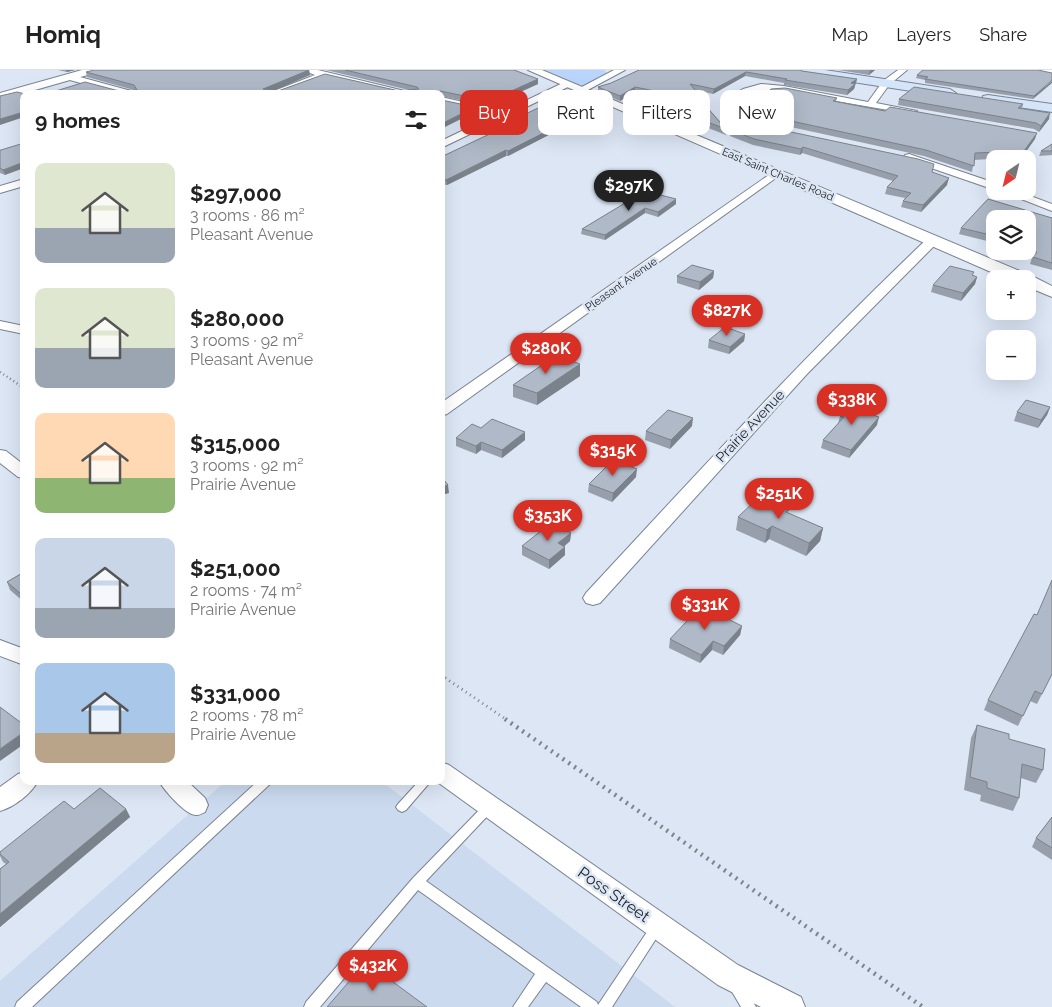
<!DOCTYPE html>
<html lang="en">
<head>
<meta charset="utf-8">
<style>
	:root { --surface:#fff; --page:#f2f2f2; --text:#222; --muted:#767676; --line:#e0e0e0; --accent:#d93025 }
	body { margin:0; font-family:Raleway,sans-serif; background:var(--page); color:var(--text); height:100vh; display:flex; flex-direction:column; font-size:19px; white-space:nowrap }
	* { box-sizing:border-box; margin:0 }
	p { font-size:16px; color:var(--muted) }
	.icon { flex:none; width:28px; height:28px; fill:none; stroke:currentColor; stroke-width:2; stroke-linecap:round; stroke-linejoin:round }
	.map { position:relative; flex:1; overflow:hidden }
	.panel { position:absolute; left:20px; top:20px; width:425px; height:695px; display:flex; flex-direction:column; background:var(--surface); border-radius:10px; box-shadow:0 5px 20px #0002 }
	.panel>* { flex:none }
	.banner { position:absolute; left:460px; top:20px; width:475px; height:45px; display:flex; gap:10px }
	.needle { width:32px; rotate:215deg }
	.tools { position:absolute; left:986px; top:80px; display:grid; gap:10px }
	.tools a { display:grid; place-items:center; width:50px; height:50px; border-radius:10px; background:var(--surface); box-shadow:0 5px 20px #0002; font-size:25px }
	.price { position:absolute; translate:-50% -42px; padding:0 11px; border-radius:18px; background:var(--accent); color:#fff; font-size:16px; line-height:32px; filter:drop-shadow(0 1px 2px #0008) }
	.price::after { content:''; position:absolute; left:50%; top:30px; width:15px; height:11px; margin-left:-8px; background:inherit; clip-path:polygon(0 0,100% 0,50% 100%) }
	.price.on { background:#222; color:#fff }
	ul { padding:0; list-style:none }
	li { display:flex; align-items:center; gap:15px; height:125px; padding:0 15px }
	li span { display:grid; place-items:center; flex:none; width:140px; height:100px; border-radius:10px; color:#555 }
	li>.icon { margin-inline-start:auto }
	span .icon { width:60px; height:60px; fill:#fffc; stroke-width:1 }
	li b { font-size:21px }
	h2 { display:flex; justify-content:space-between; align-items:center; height:60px; padding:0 15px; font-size:21px }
	.pill { padding:0 18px; border-radius:10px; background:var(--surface); box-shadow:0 5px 20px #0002; font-size:18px; line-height:45px }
	.pill.on { background:var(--accent); color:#fff }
	header { display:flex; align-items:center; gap:30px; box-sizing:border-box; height:70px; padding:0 25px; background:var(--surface); border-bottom:1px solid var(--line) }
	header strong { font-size:24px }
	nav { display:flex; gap:28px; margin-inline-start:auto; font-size:18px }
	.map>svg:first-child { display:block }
	.built { fill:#cbdaef }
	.green { fill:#bad5fb }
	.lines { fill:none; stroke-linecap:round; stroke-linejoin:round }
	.service-casing { stroke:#798390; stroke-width:2 }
	.minor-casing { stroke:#798390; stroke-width:2 }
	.tertiary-casing { stroke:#798390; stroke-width:2 }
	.secondary-casing { stroke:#798390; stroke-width:2 }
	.path-far2 { stroke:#7d848e; stroke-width:2.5; stroke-dasharray:1 3; stroke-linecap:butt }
	.path-far1 { stroke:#7d848e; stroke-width:3; stroke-dasharray:1 4; stroke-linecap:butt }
	.path { stroke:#7d848e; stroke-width:4.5; stroke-dasharray:2 5; stroke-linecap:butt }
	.service { fill:#fff; fill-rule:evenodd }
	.minor { fill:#fff; fill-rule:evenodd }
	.tertiary { fill:#fff; fill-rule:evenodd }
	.secondary { fill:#d4e4f9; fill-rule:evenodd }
	.wall { fill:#969fab }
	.shaded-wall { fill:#7a828b }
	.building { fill:#afb9c7; stroke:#7a828b }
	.labels { text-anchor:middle; stroke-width:5; stroke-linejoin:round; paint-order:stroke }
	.far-street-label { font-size:11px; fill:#1d2126; stroke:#dce6f5 }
	.street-label { font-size:14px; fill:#1d2126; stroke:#dce6f5 }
	.near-street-label { font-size:16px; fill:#1d2126; stroke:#dce6f5 }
</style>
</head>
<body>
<header>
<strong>Homiq</strong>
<nav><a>Map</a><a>Layers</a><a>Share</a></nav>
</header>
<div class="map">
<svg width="1052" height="937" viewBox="0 0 1052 937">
	<rect width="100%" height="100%" fill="#dce6f5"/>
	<path class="built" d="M226,711H381L675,937H0V911Z"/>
	<path class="green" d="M540,0H604L608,4L583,15L573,14Z"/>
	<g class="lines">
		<g class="service-casing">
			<path id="service" d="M258,711H271L270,714L32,937H15L17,932Z
				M419,711H431L406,740L402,742L398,740L396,737L398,734Z
				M490,731L494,733L496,736L494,739L426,811L597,932L598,935L653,853L657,851L661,853L663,857L661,861L612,937H581L546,912L528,937H513L535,904L418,820L320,937H304L306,932L413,808L486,733Z
				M738,913L743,915L756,937H741L731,920L733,915Z"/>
		</g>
		<g class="minor-casing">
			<path id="minor" d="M302,0H318L417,24H400L325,7L279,24H266L315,5Z
				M614,0H625L584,22L581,23L576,20Z
				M898,0H907L889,15L876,33L917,41V45L784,22L761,20L749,23L739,29L734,36L742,46L767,56L769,58L764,61L735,50L724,36L733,25L743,19L761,14L784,16L868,32L883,11Z
				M1036,0H1052V5L1037,2Z
				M69,4L135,22L136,24H121L66,9L65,7Z
				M567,11L571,14L570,16L441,78V71L495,45L441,33V27L504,41Z
				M909,84L995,113V120L905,89L904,87L905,85Z
				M776,100L780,101L781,103L780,105L447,344L441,346V333Z
				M24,109V116L0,123V116Z
				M1001,121H1017L1052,134V141Z
				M933,166L939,170L937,173L807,304L600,533L593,535L586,533L583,528L586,523C698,402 809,281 929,167Z
				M0,251L24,256V264L0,259Z
				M0,380L6,381L24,395V408L18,407L0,393Z
				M0,570L24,579V595L0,586Z
				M441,692L449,695L738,895L801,927L805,937H761L718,915L436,711H441Z
				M24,702V711H38C31,724 14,737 0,741V717L18,704Z
				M159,711H187L205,728L208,735L205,742C202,743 200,745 197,745C186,746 164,720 159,711Z"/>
		</g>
		<g class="tertiary-casing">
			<path id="tertiary" d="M82,0H99L98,2L0,30V23Z
				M528,0H542L1034,207L1052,216V227L1028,217V209H1007Z"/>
		</g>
		<g class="secondary-casing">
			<path id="secondary" d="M795,0H825L950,19L956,23L950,27L801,4Z
				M988,25L1052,34V42L983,32L982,29L983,26Z"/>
		</g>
		<path class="path-far2" d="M0,302L24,318"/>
		<path class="path-far1" d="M441,605L507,650"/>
		<path class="path" d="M505,649L923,937"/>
		<use href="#service" class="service"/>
		<use href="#minor" class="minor"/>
		<use href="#tertiary" class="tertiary"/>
		<use href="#secondary" class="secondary"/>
	</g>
	<path class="wall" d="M58,0H75L67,2Z
		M309,0L310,5L273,20L399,21L409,20L326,0H514L538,9V14L489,36L441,26V24H46L134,20L87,7L86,2Z
		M639,0L802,1L857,9L854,19L847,25L784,15V13L745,6L713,24L695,20L700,26V29L726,59V65L698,54L679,31L635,22L620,31L598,22V17L611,13Z
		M838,0H875L869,5Z
		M1052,3L1033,29L925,13V10L916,8L917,5Z
		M837,28L836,31L1035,69L1022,87L974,90L972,102L924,86L754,49L748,46L749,40Z
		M899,29L1023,34L1022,38L1049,49L1039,62L1034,59L898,35Z
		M608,32V37L571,57L566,56L508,86H506L447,115L441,114V87L511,54V51Z
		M763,56L932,102L947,115L921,142L901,137L903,131L905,128L885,124L887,117L893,111L802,83L800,85L753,75L730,66L731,60Z
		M1052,74V85L1039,86L1041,81Z
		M0,80H1L5,105L0,103Z
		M645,121L676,134L658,147L645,143L605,170L581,164L582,159Z
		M988,129L1052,148V200L1030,194L1032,188L1004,181H1028V149H995V173L959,164L961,158Z
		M714,201L713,208L699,220L677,213V206Z
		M973,206L977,207L975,214L961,231L931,222L933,215Z
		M745,264L744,271L729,284L708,278L709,270Z
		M580,306L537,335L513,327V315Z
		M1050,337L1047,345L1038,358L1014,351L1017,342Z
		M873,340L872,344L877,355L849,388L821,378L823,370L838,354L840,346Z
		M692,356L670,379L645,370L646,361Z
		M481,358L525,370L502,388L481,380L476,384L456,376V368Z
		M636,407L612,432L588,422L589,414Z
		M788,443L823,458L820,471L806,486L769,469L765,473L736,460L738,447Z
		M571,463L570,471L564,476L565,477V485L549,499L522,485V476Z
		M24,502V532L10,520L7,512Z
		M742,556L740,565L723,585L712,580L700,593L669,578L670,569Z
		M1052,604L1037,634L1030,631L1018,656L984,640L988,630Z
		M977,655L1009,669L1043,700L1036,713L1021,708L1019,728L1013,741L980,731L981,725L964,720L971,668Z
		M74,739H126L130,747L0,857V799L6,794L3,792L0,786V782Z
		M1052,747V790L1032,777L1036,768Z"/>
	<path class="shaded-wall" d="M66,0H75L67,2Z
		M309,0L310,5L266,24L263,19Z
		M870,0H875L869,5Z
		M746,2L745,6L713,24L714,19Z
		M538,9V14L489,36V31Z
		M857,9L854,19L847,25L848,20L851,13Z
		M1052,11V13L1033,29L1034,26Z
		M635,17V22L620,31V26Z
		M608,32V37L571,57V52Z
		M475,37V42L441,59V54Z
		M24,42V47L0,55V49Z
		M1050,43L1049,49L1039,62L1041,56Z
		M567,51L566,56L508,86V81Z
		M1037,63L1035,69L1022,87L1024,81Z
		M803,77L802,83L800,85L801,79Z
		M506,80V86L447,115L446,110Z
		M24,92V98L5,105L3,100Z
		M949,108L947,115L921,142L923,135Z
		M676,129V134L658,147V142Z
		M645,138V143L605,170V165Z
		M714,201L713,208L699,220L700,212Z
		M977,207L975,214L961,231L963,223Z
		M445,236V244L441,246V238Z
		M745,264L744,271L729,284L730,277Z
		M580,294V306L537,335V323Z
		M1050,337L1047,345L1038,358L1041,350Z
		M879,347L877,355L849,388L851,380Z
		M693,348L692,356L670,379L671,370Z
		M525,362V370L502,388V380Z
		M481,372V380L476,384V376Z
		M637,399L636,407L612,432L613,423Z
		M448,415L449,423L442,425L443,428L441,429V417Z
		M772,456L769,469L765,473L767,460Z
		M823,458L820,471L806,486L809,473Z
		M571,463L570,471L558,482V473Z
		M565,477V485L549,499V490Z
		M24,523V531L21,524Z
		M742,556L740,565L723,585L724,576Z
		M713,571L712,580L700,593L701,585Z
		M24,662V674L0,691V679Z
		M126,739L130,747L0,857V844Z"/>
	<path class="building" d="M94,0H309L263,19L278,21L325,4L399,21L419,19L417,17L345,0H514L538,9L489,31L440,21V24H234L230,22L224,24H46L85,12L119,21L137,20L134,15L86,2Z
		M639,0H800L802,1L857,9L851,13L855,14L848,20L785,10L787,9L746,2L714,19L690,14L700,26L698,27L726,59L699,49L679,26L635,17L620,26L598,17L611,13Z
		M923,0H1038L1052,3V10L1034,26L925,9L928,7L917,5Z
		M914,17L1023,34L1018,38L1050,43L1041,56L1036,53L899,29Z
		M785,18L837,28L833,31L885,41L890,37L1037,63L1024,81L975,83L974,96L926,80L754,43L749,40L771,19Z
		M583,21L608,32L571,52L567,51L508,81L506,80L446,110L441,108V87L515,52L511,51L561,27Z
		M17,22L25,24H24V42L0,49V26Z
		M441,30L475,37L441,54Z
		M742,48L763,56L918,89L934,94L932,102L949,108L923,135L903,131L911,123L887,117L898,106L803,77L801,79L754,69L731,60Z
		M24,73V92L3,100L0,98V80H1Z
		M1052,74V81H1041Z
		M645,121L676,129L658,142L645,138L605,165L582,159Z
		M988,129L1052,148V193L1033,187L1037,182L1028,180V149H995V166L961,158Z
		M692,195L714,201L700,212L677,206Z
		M950,196L974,202L972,205L977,207L963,223L933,215Z
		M725,257L745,264L730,277L709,270Z
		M561,287L580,294L537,323L513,315L542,295L546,297Z
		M1026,330L1050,337L1041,350L1017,342Z
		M852,332L873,340L870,344L879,347L851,380L823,370L844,347L840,346Z
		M668,340L693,348L671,370L646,361Z
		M492,349L525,362L502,380L481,372L476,376L456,368L472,354L481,358Z
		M613,390L637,399L613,423L589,414Z
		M441,406L448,415L441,417Z
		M759,427L789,440L786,442L823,458L809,473L772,456L767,460L738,447Z
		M551,453L571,463L558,473L565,477L549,490L522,476Z
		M24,502V523L21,524L7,512Z
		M1052,510V604L1042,624L1035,621L1023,646L988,630L1034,544L1037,545Z
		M701,536L742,556L724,576L713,571L701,585L670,569Z
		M0,637L24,655V662L0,679Z
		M977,655L1009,664V669L1045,679L1043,700L1022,694L1019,728L987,718V712L970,707Z
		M100,718L126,739L0,844V799L9,792L0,784V782L64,731L74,739Z
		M1052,747V778L1036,768Z
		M366,892L427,937H327Z"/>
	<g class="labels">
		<g class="far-street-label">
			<text transform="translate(778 104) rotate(23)" y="4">East Saint Charles Road</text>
			<text transform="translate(621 214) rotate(-35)" y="4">Pleasant Avenue</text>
		</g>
		<g class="street-label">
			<text transform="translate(750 356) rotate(-47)" y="5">Prairie Avenue</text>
		</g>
		<g class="near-street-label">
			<text transform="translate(614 824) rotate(35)" y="6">Poss Street</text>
		</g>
	</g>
</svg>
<div class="tools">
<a><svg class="needle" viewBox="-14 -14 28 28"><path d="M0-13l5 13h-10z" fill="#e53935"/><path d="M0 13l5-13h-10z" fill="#767676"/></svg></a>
<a><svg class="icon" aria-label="layers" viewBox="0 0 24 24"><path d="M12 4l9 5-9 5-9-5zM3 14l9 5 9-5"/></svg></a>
<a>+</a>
<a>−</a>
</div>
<b class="price on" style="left:629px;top:142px">$297K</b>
<b class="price" style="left:727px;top:267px">$827K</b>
<b class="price" style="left:546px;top:305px">$280K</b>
<b class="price" style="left:852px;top:356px">$338K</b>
<b class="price" style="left:613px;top:407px">$315K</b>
<b class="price" style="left:779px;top:450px">$251K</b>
<b class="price" style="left:548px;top:472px">$353K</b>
<b class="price" style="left:705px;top:561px">$331K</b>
<b class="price" style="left:373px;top:922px">$432K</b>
<div class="banner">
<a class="pill on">Buy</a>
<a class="pill">Rent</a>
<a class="pill">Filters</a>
<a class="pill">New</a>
</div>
<section class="panel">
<h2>9 homes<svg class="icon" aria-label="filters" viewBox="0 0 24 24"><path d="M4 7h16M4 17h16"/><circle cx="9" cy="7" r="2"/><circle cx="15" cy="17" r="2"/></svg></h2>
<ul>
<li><span style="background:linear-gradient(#dfe7d0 65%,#9aa5b1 0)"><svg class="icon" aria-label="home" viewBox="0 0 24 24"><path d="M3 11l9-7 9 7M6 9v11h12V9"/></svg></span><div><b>$297,000</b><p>3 rooms · 86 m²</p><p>Pleasant Avenue</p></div></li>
<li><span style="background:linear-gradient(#dfe7d0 60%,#9aa5b1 0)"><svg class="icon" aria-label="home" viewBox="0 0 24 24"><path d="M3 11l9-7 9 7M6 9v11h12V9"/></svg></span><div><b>$280,000</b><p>3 rooms · 92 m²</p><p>Pleasant Avenue</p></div></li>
<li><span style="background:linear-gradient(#ffd9b3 65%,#8fb573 0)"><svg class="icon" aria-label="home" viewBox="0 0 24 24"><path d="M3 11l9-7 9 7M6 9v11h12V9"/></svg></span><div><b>$315,000</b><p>3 rooms · 92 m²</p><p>Prairie Avenue</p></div></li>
<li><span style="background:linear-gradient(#c9d6e8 70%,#9aa5b1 0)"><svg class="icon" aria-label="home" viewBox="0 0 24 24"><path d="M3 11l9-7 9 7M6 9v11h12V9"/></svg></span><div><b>$251,000</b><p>2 rooms · 74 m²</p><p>Prairie Avenue</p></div></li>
<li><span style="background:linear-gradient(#a9c7e8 70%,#b9a48a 0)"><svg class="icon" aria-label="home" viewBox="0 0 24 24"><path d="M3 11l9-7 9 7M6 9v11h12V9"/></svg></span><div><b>$331,000</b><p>2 rooms · 78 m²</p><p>Prairie Avenue</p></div></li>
</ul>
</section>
</div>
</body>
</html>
